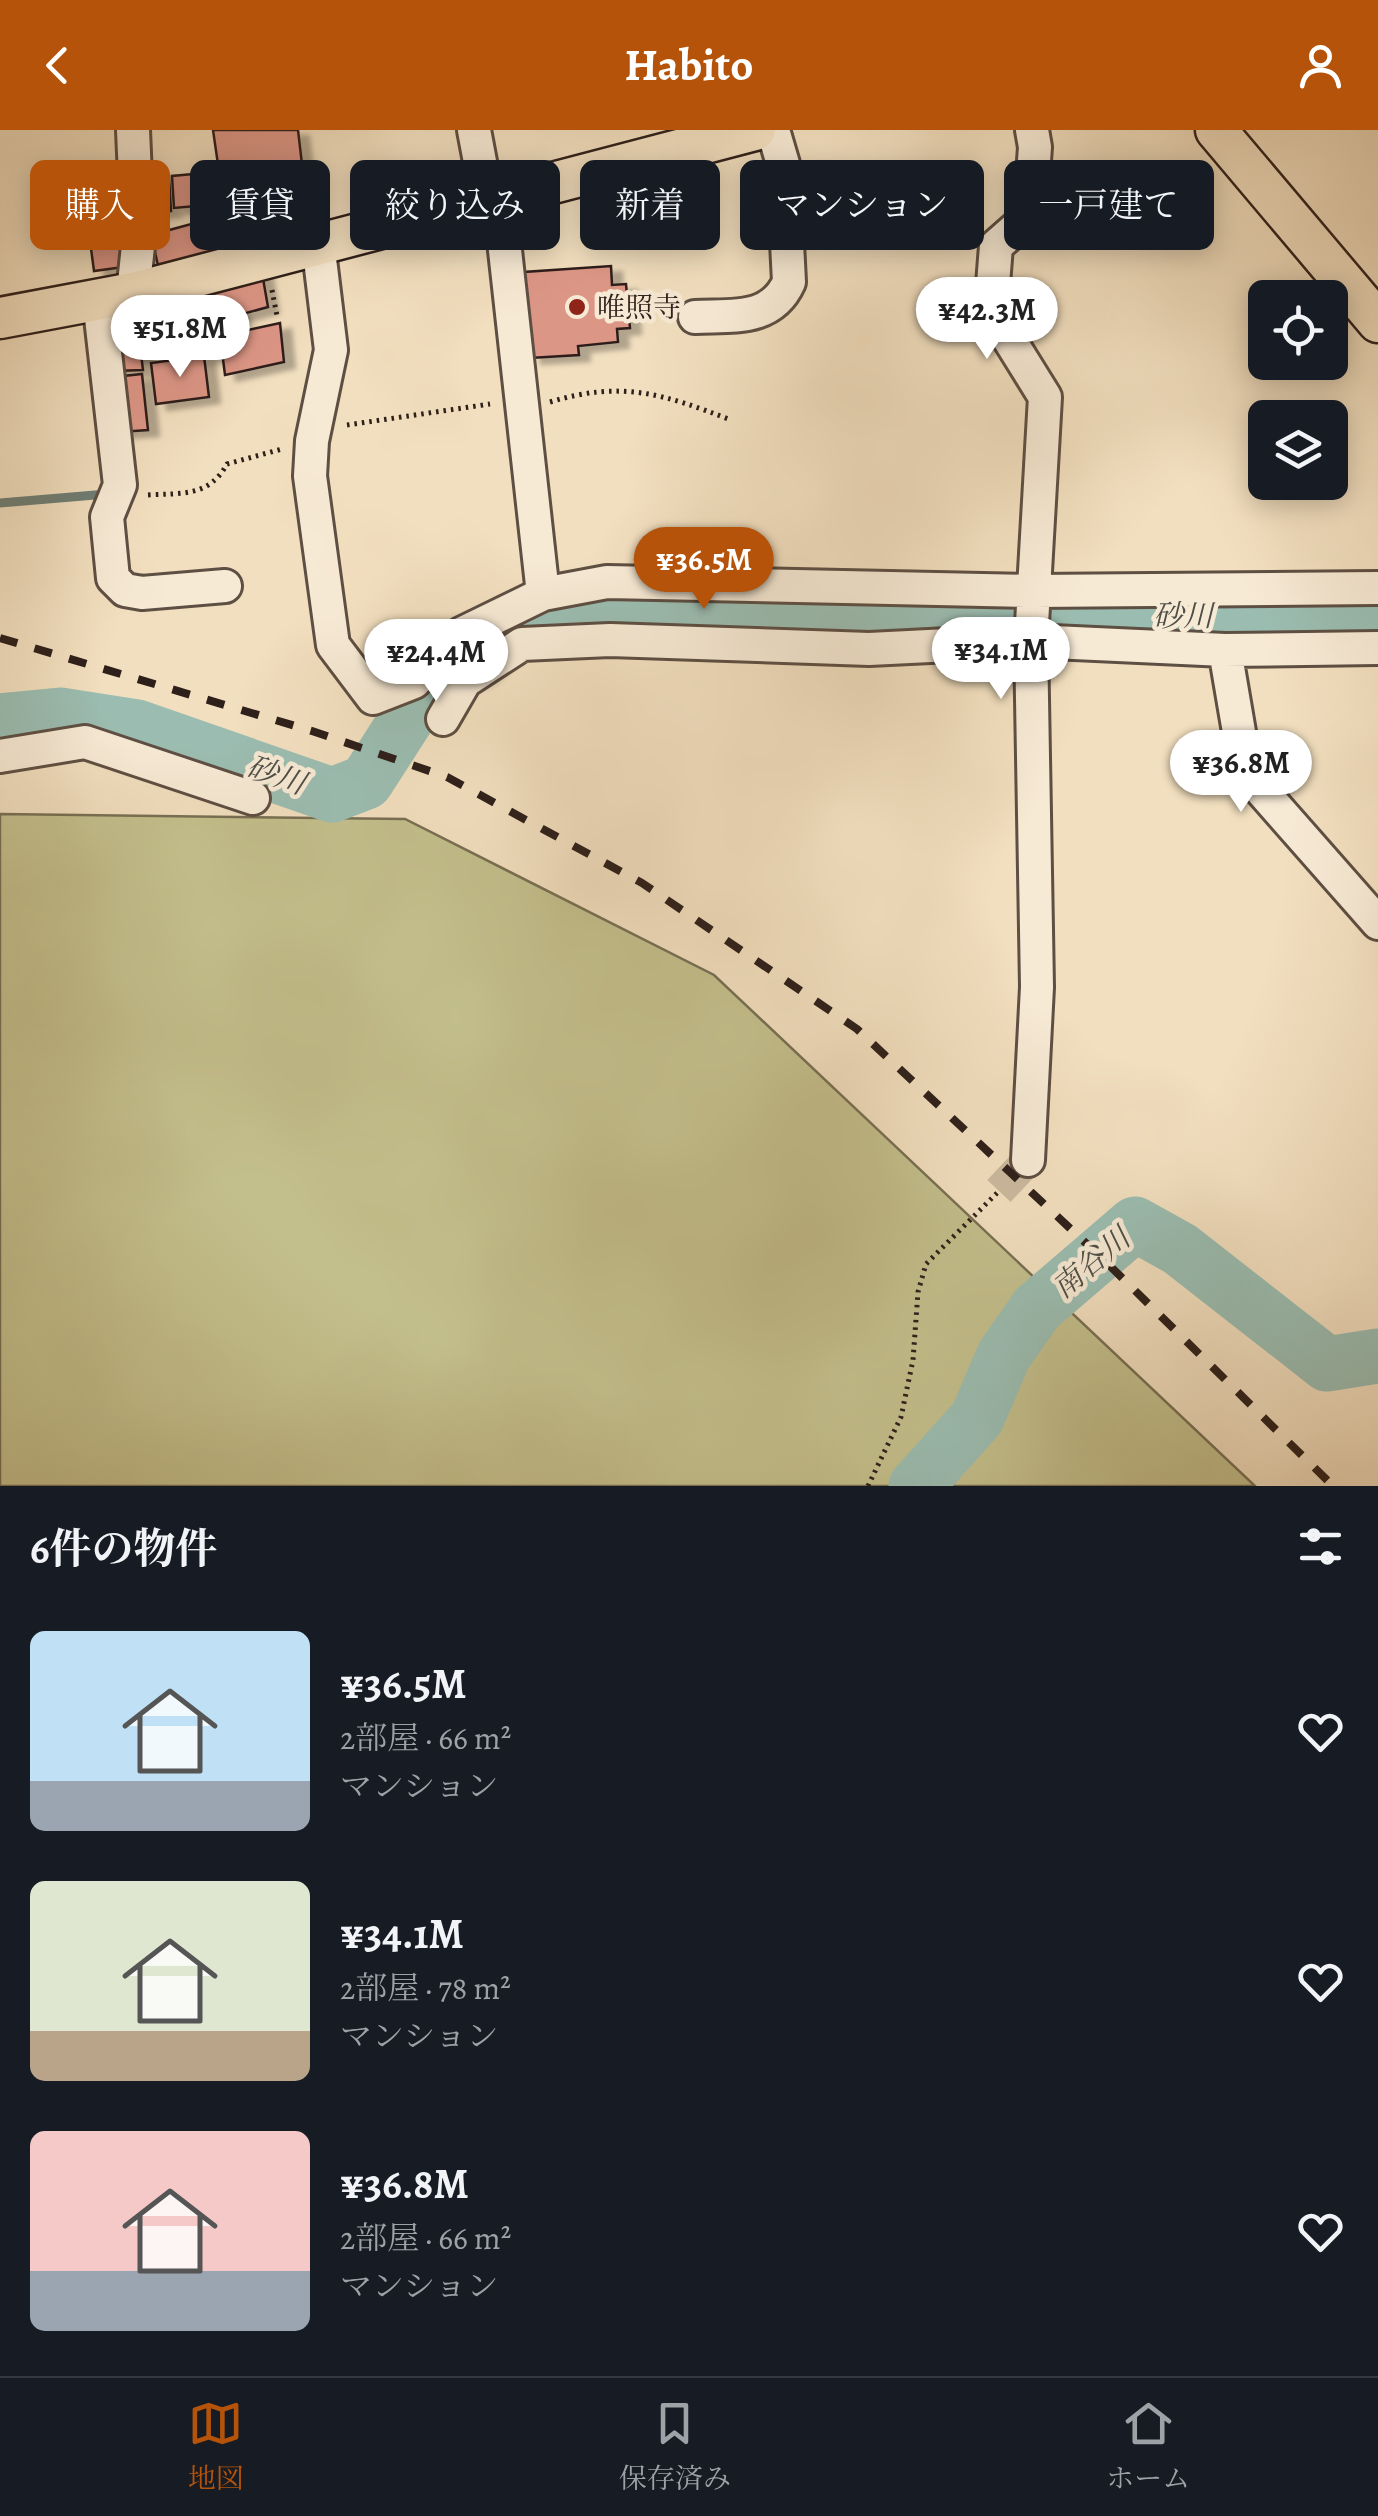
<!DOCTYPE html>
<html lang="ja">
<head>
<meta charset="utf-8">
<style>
	:root { --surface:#171b24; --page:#242831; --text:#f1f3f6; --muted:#9ea1a6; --line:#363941; --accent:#b45309 }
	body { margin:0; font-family:Alegreya,"Noto Serif JP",serif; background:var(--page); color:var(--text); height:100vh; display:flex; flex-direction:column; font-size:38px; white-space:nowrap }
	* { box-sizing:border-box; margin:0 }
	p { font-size:32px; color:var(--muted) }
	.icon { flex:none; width:55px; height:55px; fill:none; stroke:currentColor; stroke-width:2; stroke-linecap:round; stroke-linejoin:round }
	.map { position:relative; height:1356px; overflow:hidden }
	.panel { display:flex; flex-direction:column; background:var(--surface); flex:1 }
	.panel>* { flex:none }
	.guide { position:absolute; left:30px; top:30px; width:1320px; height:90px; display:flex; gap:20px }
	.tools { position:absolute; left:1248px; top:150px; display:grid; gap:20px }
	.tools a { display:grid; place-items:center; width:100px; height:100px; border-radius:15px; background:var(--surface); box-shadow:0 5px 25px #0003; font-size:50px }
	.price { position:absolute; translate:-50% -85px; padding:0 22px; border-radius:35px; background:#fff; color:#222; font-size:32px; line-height:65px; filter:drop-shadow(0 2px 5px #0008) }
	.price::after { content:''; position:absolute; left:50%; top:60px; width:30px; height:22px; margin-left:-15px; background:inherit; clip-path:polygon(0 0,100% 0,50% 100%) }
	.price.active { background:var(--accent); color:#fff }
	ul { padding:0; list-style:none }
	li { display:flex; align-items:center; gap:30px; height:250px; padding:0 30px }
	li span { display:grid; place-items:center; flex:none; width:280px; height:200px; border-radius:15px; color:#555 }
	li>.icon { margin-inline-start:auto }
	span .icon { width:120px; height:120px; fill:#fffc; stroke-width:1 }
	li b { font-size:42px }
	h2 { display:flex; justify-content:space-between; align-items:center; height:120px; padding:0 30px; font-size:42px }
	.chip { padding:0 35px; border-radius:15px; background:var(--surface); box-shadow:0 5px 25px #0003; font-size:35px; line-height:90px }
	.chip.active { background:var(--accent); color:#fff }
	header { display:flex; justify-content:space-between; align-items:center; height:130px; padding:0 30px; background:var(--accent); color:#fff; font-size:45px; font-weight:600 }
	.dock { display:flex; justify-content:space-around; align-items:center; height:140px; border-top:2px solid var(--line); background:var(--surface); font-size:28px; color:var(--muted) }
	.dock a { display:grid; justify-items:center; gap:5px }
	.dock .active { color:var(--accent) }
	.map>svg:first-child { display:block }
	.green { fill:#c3bf8c; stroke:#786f53; stroke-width:2.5 }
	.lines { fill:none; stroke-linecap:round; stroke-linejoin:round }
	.stream { stroke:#6f7e75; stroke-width:9 }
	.river { stroke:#9bbdb1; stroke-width:55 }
	.building { fill:#dc9686; stroke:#2d1f1a; stroke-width:2.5; filter:url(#shadow) }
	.minor-tunnel { stroke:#cbb99e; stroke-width:32; stroke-dasharray:32 16; stroke-linecap:butt }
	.minor-casing { stroke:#5e4f43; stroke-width:38 }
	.major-casing { stroke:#2d1f1a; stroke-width:45 }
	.path { stroke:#2d1f1a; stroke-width:5; stroke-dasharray:2.5 5; stroke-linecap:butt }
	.minor { stroke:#f7ead5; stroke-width:32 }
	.major { stroke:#f2dfbf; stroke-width:40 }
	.rail { stroke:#2d1f1a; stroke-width:8; stroke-dasharray:18 18; stroke-linecap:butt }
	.poi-dot { fill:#8f2418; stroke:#f7ead5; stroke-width:4 }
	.labels { text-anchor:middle; stroke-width:9; stroke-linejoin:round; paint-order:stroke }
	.poi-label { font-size:28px; fill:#2d1f1a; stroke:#f7ead5; text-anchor:start }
	.water-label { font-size:30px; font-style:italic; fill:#4e4e47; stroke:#f7ead5 }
</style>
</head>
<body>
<header><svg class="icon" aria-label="back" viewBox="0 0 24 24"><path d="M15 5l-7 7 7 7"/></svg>Habito<svg class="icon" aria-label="person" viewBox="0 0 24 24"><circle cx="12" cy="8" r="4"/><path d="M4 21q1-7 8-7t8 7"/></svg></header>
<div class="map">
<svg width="1378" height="1356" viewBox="0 0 1378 1356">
	<defs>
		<filter id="shadow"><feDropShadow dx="11" dy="6" stdDeviation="2.5" flood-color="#0004"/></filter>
	</defs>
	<rect width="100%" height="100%" fill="#f2dfbf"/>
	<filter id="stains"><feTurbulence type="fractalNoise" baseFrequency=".002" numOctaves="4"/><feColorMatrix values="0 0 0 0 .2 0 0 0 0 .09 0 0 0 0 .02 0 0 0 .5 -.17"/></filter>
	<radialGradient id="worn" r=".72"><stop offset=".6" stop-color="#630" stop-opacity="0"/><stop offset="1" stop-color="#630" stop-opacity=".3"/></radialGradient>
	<path class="green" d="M0,684L405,689L714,845L1255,1356H0Z"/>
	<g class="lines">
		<path class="stream" d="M0,373L107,364"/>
		<path class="river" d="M0,591L60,585L137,597L332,665L366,652L436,543L460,520L514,491L567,482L1378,488
			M916,1356L977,1288L1004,1225L1037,1178L1135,1094L1180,1119L1327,1234L1378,1226"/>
	</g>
	<path class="building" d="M213,0H298L310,103L231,124Z
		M215,42L218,74L174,78L172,46Z
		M169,47L171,81L141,83L139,49Z
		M217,87L224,126L160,144L151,105Z
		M127,106L131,136L94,141L90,111Z
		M611,136L612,155L626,154L630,198L617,199L618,212L578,216L579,225L530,228L524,142Z
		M261,137L268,177L217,191L211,152Z
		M151,164L187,165L186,217L149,216Z
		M136,183L143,240L114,241L106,188Z
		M280,193L284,232L225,245L220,206Z
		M204,226L209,267L156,274L151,233Z
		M142,244L148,300L120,302L114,247Z"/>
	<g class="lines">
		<path class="minor-tunnel" d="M999,1061L1028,1030"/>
		<g class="minor-casing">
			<path id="minor" d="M133,0L138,116L133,163
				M474,0L487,69
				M318,113L331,220L312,311L310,346L333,515L373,568L414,552L461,504L543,464L499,66
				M99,170L120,355L107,387L113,448L125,460L142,463L225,456
				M695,187C732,185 771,192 789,152L783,34L773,0
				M543,464L607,452L1034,461L1378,458
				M1225,520L1246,643L1378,793
				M443,589L465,551L522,514L610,510L869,519L1031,511L1045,267L991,180L996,116L1030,86L1035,17L1032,0
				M0,626L85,612L253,668
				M1028,1030L1037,857L1031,511L1225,520L1378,518"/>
		</g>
		<g class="major-casing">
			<path id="major" d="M1216,0L1378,192
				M0,188L133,163L755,0"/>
		</g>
		<path class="path" d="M272,160L277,186
			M204,178L207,201
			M550,272C622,250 663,264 731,290
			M347,295L490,274
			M148,365C182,363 209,367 227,334L282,319
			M868,1356L901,1287L913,1230L918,1162L926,1134L999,1061"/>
		<use href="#minor" class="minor"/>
		<use href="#major" class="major"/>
		<path class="rail" d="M0,508L312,601L447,647L642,753L857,899L1106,1132L1333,1356"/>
	</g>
	<circle class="poi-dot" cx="577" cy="177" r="10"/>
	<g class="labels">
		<g class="poi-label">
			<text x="597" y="187">唯照寺</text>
		</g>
		<g class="water-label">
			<text x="1183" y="496">砂川</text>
			<text transform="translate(276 645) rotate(19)" y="10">砂川</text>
			<text transform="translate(1091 1133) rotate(-40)" y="10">南谷川</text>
		</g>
	</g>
	<rect width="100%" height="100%" filter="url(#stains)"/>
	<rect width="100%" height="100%" fill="url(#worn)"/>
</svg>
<div class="tools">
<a><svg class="icon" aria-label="locate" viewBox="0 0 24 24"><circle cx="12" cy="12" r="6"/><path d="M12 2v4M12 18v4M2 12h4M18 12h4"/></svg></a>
<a><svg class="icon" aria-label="layers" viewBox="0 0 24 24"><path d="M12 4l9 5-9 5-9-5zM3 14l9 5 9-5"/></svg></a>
</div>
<b class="price" style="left:987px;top:232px">¥42.3M</b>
<b class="price" style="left:180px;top:250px">¥51.8M</b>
<b class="price active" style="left:704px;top:482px">¥36.5M</b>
<b class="price" style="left:1001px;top:572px">¥34.1M</b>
<b class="price" style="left:436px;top:574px">¥24.4M</b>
<b class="price" style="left:1241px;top:685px">¥36.8M</b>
<div class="guide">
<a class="chip active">購入</a>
<a class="chip">賃貸</a>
<a class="chip">絞り込み</a>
<a class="chip">新着</a>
<a class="chip">マンション</a>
<a class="chip">一戸建て</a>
</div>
</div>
<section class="panel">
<h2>6件の物件<svg class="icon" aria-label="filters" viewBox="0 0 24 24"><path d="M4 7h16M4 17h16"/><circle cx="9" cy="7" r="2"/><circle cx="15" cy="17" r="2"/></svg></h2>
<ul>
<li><span style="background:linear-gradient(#bfe0f5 75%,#9aa5b1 0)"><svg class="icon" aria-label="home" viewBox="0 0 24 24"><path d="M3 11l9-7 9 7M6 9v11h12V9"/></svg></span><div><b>¥36.5M</b><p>2部屋 · 66 m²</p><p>マンション</p></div><svg class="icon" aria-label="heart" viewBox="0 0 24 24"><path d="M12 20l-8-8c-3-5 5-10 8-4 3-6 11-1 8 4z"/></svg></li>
<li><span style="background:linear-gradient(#dfe7d0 75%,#b9a48a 0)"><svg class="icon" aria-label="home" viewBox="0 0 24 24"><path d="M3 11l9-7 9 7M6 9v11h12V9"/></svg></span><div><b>¥34.1M</b><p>2部屋 · 78 m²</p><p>マンション</p></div><svg class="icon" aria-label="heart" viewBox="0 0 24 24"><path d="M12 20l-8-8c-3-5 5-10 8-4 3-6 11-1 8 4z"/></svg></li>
<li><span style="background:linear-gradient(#f6c9c9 70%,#9aa5b1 0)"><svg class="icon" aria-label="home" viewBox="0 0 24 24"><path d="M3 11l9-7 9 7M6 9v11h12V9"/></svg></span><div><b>¥36.8M</b><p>2部屋 · 66 m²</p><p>マンション</p></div><svg class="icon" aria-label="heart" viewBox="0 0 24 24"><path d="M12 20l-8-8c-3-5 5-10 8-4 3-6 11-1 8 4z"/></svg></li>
</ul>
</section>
<nav class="dock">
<a class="active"><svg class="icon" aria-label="map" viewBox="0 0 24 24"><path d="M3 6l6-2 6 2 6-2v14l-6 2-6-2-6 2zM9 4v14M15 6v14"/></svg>地図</a>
<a><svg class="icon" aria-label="saved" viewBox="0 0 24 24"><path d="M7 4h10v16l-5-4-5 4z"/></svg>保存済み</a>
<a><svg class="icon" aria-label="home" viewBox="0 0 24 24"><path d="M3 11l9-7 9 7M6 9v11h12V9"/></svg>ホーム</a>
</nav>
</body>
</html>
